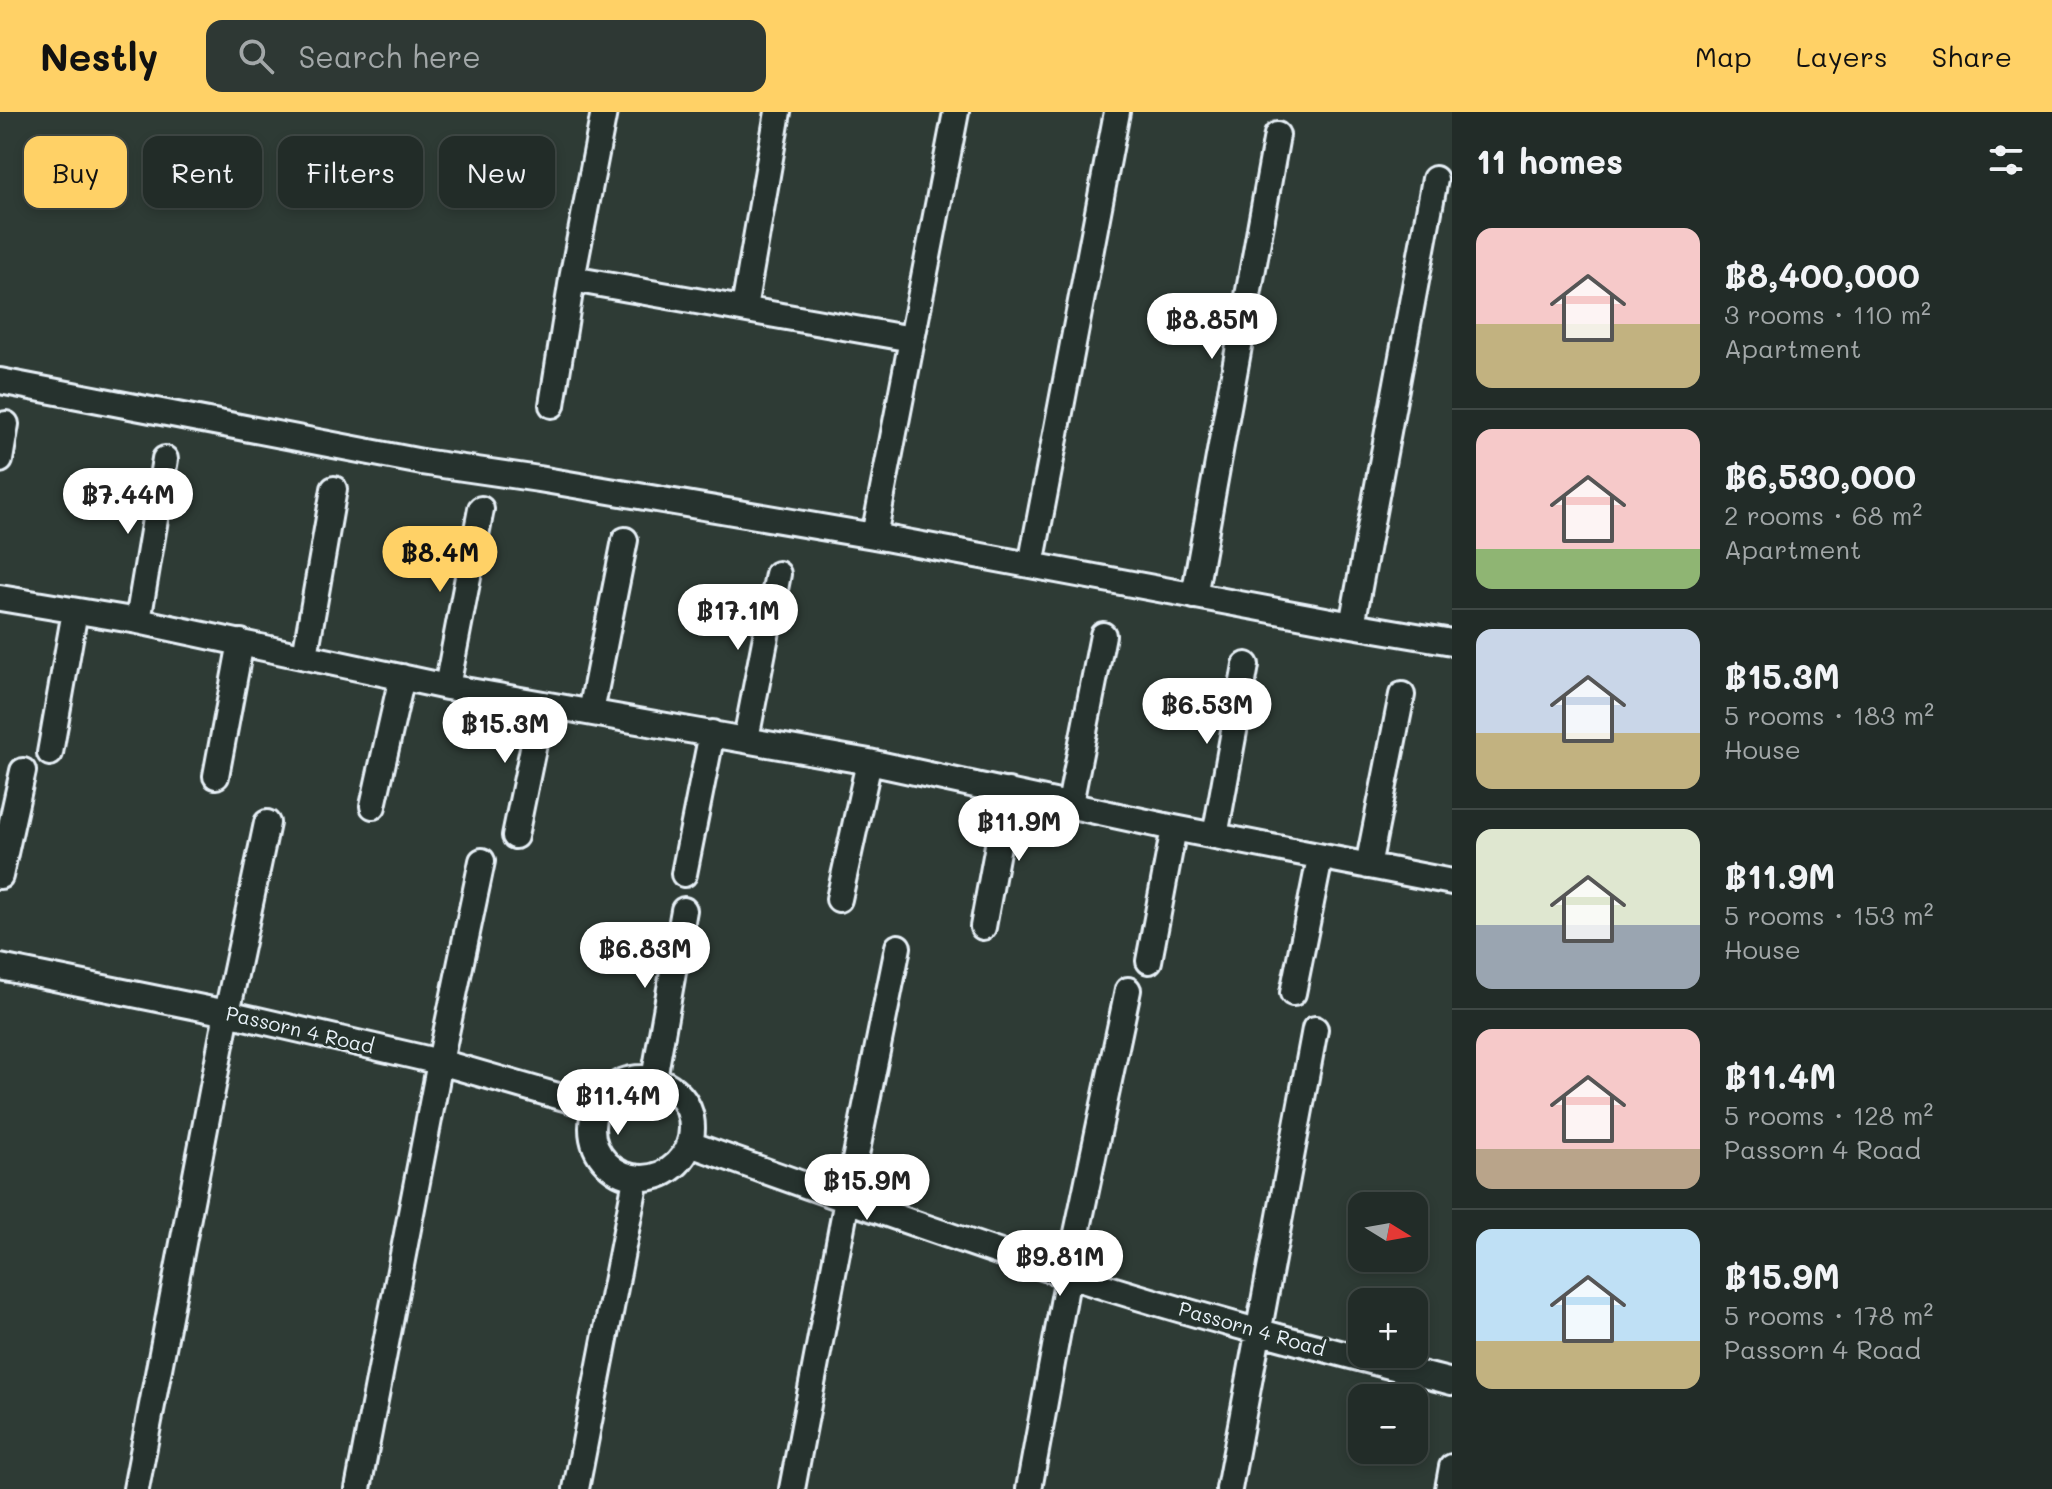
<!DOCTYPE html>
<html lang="en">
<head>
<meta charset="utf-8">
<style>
	:root { --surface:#222c28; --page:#2e3834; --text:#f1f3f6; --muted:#a2a7a8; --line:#3f4845; --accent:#ffd166 }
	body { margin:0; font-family:Mali,sans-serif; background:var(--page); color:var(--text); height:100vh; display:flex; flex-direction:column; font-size:30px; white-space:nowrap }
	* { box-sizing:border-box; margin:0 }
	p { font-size:26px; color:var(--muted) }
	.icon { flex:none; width:44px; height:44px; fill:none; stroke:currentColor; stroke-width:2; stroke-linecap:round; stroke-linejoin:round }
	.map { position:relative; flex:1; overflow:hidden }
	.details { display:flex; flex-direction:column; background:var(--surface); width:600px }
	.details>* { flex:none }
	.guide { position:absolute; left:24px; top:24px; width:760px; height:72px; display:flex; gap:16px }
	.needle { width:52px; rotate:101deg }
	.fabs { position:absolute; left:1348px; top:1080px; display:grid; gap:16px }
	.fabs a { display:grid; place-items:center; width:80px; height:80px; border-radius:16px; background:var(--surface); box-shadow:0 4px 12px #0003,0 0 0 2px var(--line); font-size:40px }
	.price { position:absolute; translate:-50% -68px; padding:0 18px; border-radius:28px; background:#fff; color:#222; font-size:26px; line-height:52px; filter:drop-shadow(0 2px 4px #0008) }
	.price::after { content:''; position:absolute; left:50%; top:48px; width:24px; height:18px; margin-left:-12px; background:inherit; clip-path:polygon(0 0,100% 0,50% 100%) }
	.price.selected { background:var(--accent); color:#111 }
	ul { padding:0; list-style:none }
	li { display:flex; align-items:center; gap:24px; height:200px; padding:0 24px }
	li+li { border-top:2px solid var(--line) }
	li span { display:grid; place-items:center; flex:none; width:224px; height:160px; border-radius:16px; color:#555 }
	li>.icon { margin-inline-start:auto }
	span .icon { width:96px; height:96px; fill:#fffc; stroke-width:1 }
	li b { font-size:34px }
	h2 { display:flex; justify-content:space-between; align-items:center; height:96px; padding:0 24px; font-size:34px }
	.pill { padding:0 28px; border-radius:16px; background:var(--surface); box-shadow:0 4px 12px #0003,0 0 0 2px var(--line); font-size:28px; line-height:72px }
	.pill.selected { background:var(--accent); color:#111 }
	header { display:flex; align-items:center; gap:48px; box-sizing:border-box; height:112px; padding:0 40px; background:var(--accent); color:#111 }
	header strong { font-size:38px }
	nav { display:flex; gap:44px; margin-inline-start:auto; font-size:28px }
	.search { width:560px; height:72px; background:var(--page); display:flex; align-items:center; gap:20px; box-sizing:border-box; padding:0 28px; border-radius:16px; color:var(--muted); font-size:30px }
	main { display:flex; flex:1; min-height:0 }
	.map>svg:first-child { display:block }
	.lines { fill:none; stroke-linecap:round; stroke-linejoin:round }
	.minor-casing { stroke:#e8f1f8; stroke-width:30 }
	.minor { stroke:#26332d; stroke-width:24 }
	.labels { text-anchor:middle; stroke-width:6; stroke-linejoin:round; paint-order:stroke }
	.street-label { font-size:20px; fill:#e8f1f8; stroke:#26332d }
</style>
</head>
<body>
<header>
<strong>Nestly</strong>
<div class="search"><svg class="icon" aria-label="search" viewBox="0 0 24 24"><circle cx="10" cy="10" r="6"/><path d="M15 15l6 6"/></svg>Search here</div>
<nav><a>Map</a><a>Layers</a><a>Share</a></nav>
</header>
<main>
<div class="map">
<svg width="1452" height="1377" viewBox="0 0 1452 1377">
	<rect width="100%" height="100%" fill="#2e3b35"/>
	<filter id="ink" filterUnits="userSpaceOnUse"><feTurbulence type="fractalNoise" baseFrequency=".0125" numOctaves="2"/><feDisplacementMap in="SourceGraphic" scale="16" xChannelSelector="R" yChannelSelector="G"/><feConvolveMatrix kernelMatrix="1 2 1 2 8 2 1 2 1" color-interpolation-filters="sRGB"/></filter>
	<g filter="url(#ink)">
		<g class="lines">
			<g class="minor-casing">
				<path id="minor" d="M572,167L912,227
					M744,196L778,0
					M0,269L422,350L539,367L874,424L1352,513L1452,530
					M552,293L572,167L604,0
					M0,348L6,312
					M874,424L956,0
					M1031,453L1117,0
					M1194,484L1277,23
					M0,486L138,509L447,575L869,650L1174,716L1452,770
					M138,509L165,347
					M1352,513L1435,67
					M305,544L334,377
					M447,575L481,397
					M591,600L625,428
					M746,627L778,462
					M50,641L75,499
					M216,664L241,530
					M1070,692L1103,523
					M373,694L402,565
					M515,724L542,592
					M1215,724L1246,553
					M1368,754L1402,583
					M684,762L712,621
					M0,764L23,659
					M839,787L869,650
					M983,815L1008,679
					M1149,849L1174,716
					M0,855L227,901L440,950L596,995
					M1293,881L1320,746
					M592 1016a50 50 0 1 1 100 0a50 50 0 1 1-100 0Z
					M654,967L684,798
					M690,1032C815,1077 941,1122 1067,1163C1194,1204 1323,1237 1452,1270
					M136,1377L227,901L267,711
					M358,1377L440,950L482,749
					M576,1377L636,1067
					M792,1377L847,1088L898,835
					M1029,1377L1068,1164L1128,878
					M1229,1377L1315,917
					M1448,1377L1452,1355"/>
			</g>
			<use href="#minor" class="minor"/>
		</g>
	</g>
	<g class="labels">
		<g class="street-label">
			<text transform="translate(300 918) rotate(13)" y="7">Passorn 4 Road</text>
			<text transform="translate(1252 1217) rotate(16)" y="7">Passorn 4 Road</text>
		</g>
	</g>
</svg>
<div class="fabs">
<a><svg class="needle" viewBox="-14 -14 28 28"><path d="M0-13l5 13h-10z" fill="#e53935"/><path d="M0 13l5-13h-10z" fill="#a2a7a8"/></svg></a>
<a>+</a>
<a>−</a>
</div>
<b class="price" style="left:1212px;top:249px">฿8.85M</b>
<b class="price" style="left:128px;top:424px">฿7.44M</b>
<b class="price selected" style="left:440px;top:482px">฿8.4M</b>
<b class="price" style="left:738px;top:540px">฿17.1M</b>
<b class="price" style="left:1207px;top:634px">฿6.53M</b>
<b class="price" style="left:505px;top:653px">฿15.3M</b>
<b class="price" style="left:1019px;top:751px">฿11.9M</b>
<b class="price" style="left:645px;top:878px">฿6.83M</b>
<b class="price" style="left:618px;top:1025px">฿11.4M</b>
<b class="price" style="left:867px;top:1110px">฿15.9M</b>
<b class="price" style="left:1060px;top:1186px">฿9.81M</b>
<div class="guide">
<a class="pill selected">Buy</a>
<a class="pill">Rent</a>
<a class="pill">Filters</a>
<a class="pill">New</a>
</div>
</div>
<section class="details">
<h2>11 homes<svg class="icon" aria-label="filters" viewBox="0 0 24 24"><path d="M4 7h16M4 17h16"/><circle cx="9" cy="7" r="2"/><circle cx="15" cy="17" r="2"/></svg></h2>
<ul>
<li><span style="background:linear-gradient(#f6c9c9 60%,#c2b280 0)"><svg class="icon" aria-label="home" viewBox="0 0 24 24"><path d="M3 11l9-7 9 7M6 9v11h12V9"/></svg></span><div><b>฿8,400,000</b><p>3 rooms · 110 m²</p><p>Apartment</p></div></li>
<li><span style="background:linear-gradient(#f6c9c9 75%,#8fb573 0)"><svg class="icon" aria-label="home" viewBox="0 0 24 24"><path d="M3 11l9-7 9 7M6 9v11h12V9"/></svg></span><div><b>฿6,530,000</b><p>2 rooms · 68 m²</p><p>Apartment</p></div></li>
<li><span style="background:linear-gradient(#c9d6e8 65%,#c2b280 0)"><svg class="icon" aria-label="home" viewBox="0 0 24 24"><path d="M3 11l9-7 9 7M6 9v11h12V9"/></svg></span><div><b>฿15.3M</b><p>5 rooms · 183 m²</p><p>House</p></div></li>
<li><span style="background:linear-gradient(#dfe7d0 60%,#9aa5b1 0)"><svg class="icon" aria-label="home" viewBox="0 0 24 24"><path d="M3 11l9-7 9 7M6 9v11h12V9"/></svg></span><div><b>฿11.9M</b><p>5 rooms · 153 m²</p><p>House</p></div></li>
<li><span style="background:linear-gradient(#f6c9c9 75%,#b9a48a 0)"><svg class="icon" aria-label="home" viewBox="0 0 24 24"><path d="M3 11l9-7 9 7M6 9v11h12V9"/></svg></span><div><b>฿11.4M</b><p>5 rooms · 128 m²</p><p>Passorn 4 Road</p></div></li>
<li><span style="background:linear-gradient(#bfe0f5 70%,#c2b280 0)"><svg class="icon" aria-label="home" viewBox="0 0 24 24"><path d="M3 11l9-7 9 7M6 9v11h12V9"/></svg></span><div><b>฿15.9M</b><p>5 rooms · 178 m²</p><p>Passorn 4 Road</p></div></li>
</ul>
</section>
</main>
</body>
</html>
